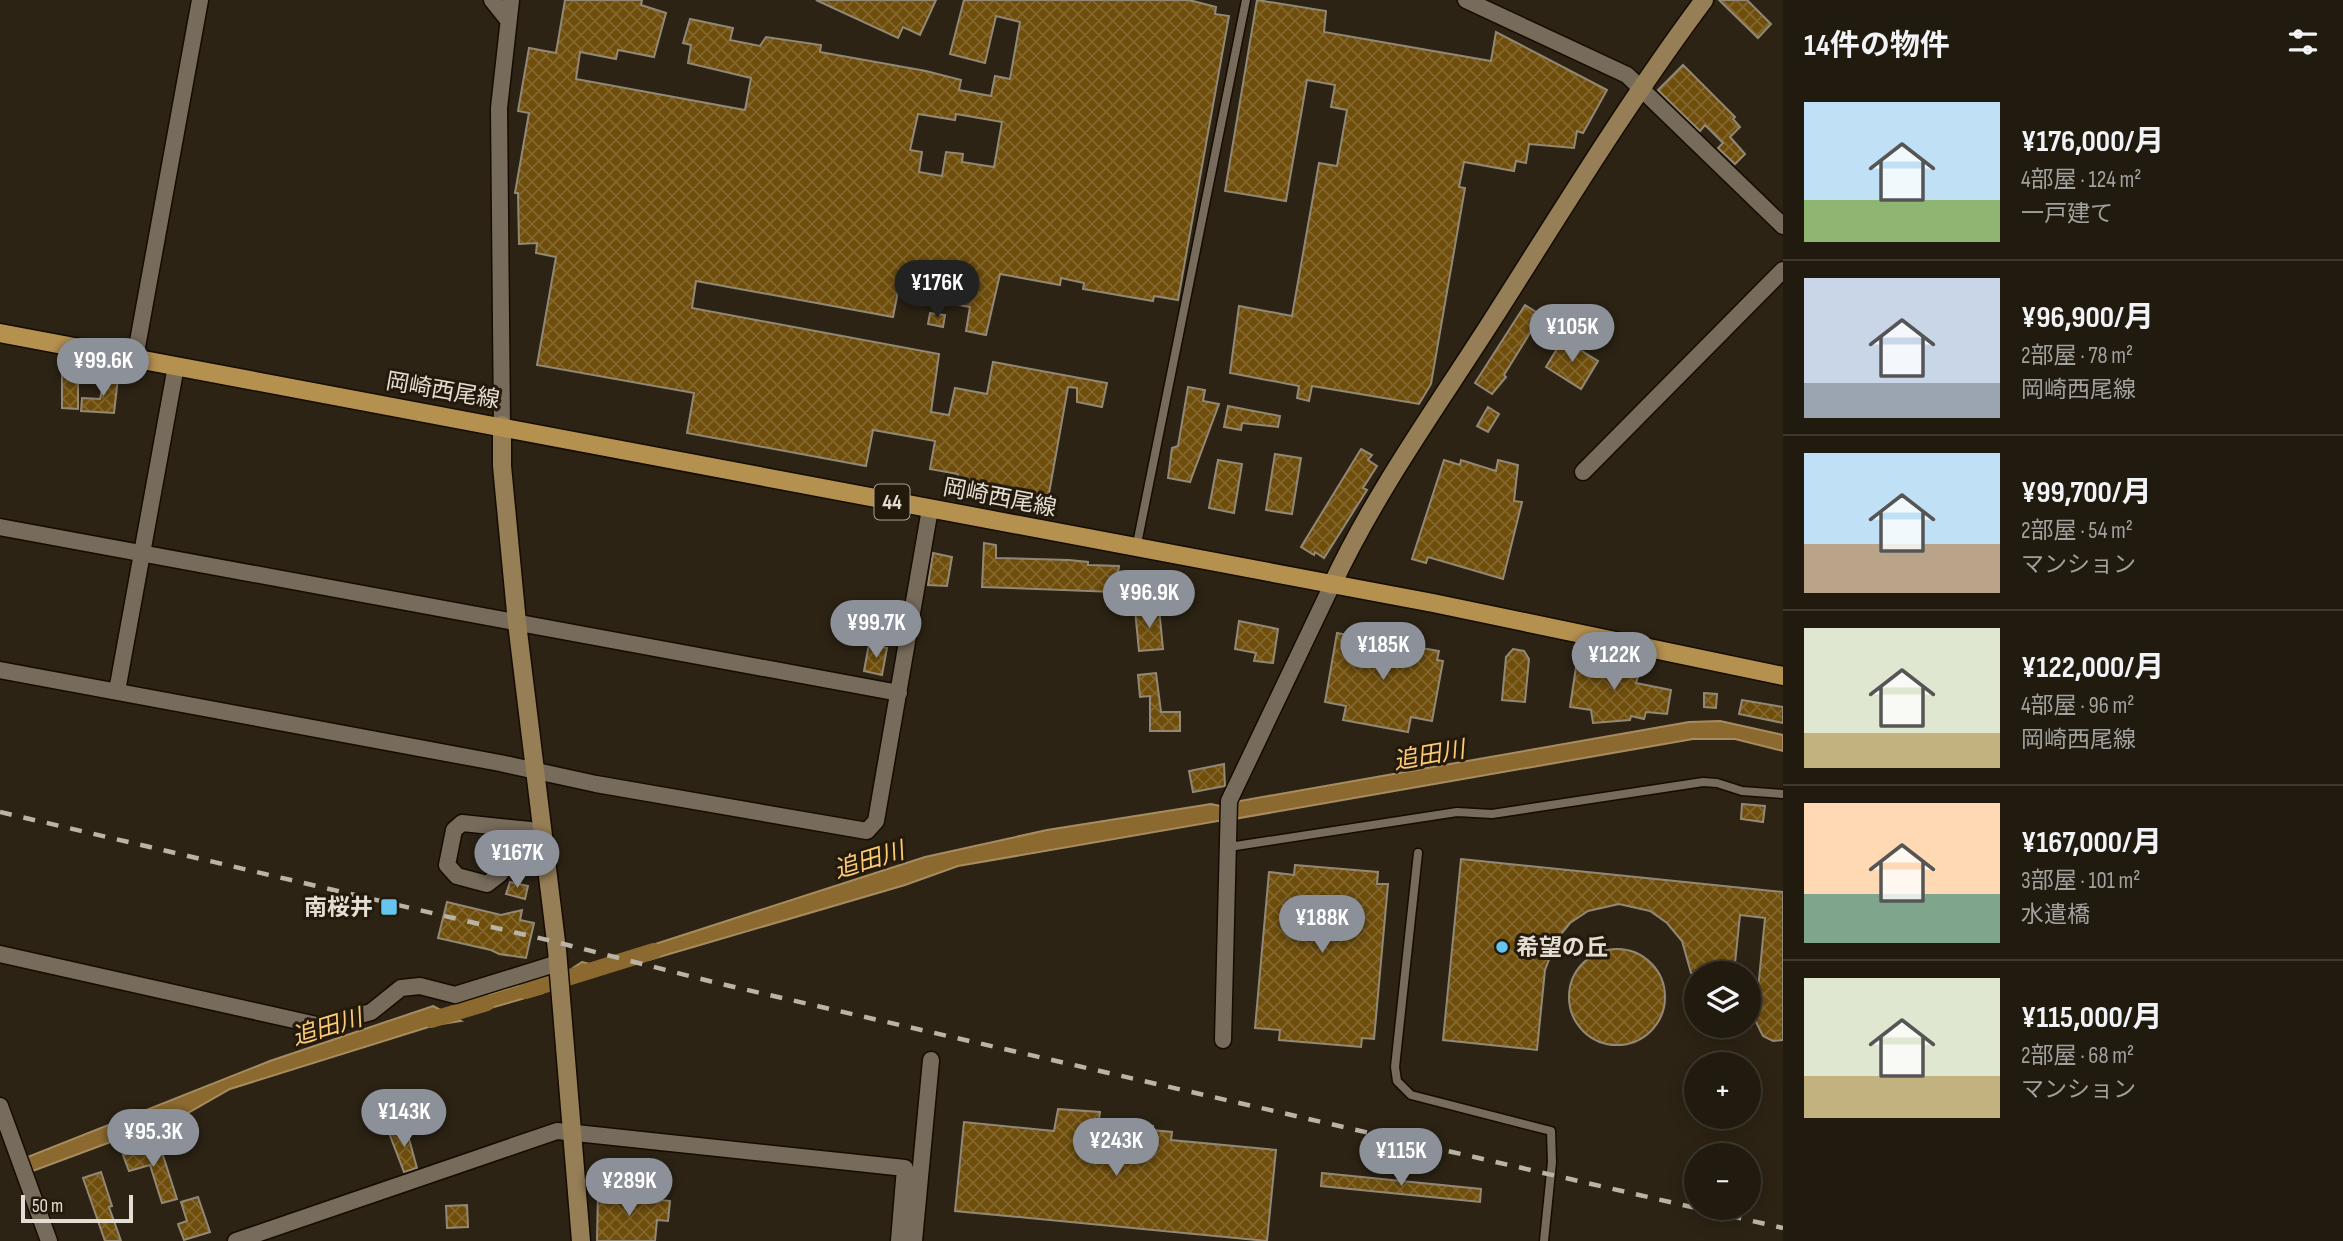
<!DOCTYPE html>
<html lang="ja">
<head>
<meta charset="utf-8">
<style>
	:root { --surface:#211a0f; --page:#2d271d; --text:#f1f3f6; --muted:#a2a19e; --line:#3e382f; --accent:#8c9099 }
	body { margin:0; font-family:"Sofia Sans Condensed","Noto Sans JP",sans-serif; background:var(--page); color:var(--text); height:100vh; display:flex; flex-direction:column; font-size:26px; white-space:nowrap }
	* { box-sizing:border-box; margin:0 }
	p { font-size:23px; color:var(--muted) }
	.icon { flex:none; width:38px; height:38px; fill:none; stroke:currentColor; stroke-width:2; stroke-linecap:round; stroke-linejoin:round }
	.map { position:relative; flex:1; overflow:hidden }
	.side { display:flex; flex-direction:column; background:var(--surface); width:560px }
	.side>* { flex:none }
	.buttons { position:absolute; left:1684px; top:961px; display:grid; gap:14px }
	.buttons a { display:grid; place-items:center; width:77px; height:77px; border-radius:50%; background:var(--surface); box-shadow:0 4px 18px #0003,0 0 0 2px var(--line); font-size:35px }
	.scale { position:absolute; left:21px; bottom:18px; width:112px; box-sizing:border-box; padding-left:7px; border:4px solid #e3ddd3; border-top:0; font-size:19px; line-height:24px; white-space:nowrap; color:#e3ddd3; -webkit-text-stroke:5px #231a0b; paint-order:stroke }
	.price { position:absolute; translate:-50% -60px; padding:0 16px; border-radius:24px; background:var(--accent); color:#fff; font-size:23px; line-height:46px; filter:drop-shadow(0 2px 4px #0008) }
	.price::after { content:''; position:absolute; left:50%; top:42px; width:21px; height:16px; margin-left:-10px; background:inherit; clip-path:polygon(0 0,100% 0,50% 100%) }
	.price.current { background:#222; color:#fff }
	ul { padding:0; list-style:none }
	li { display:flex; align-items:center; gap:21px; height:175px; padding:0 21px }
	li+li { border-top:2px solid var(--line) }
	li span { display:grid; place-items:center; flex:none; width:196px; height:140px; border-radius:0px; color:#555 }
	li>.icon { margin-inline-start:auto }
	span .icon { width:84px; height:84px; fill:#fffc; stroke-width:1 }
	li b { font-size:30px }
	h2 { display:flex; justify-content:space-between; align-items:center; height:84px; padding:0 21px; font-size:30px }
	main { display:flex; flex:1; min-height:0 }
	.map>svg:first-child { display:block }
	.water { fill:#8c6a2f; stroke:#a68c60; stroke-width:2 }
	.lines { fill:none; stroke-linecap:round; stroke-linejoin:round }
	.canal { stroke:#8c6a2f; stroke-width:16 }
	.building { fill:url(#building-cross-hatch); stroke:#938876; stroke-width:2; fill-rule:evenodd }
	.lane-casing { stroke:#150c01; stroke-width:11 }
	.street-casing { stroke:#150c01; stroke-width:19 }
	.secondary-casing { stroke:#150c01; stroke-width:21 }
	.primary-casing { stroke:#150c01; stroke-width:21 }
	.lane { stroke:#776c5b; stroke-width:8 }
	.street { stroke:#776c5b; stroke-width:16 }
	.secondary { stroke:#967e56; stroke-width:18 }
	.primary { stroke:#b59150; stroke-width:18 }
	.rail { stroke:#bab3a8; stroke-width:4.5; stroke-dasharray:12 12; stroke-linecap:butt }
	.poi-dot { fill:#65c5ef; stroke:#231a0b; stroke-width:2.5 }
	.labels { text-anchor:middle; stroke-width:6; stroke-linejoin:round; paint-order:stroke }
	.shield { fill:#231a0b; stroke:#a9a297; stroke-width:2 }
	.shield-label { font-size:21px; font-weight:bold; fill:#e3ddd3 }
	.street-label { font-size:23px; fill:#e3ddd3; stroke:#231a0b }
	.poi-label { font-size:23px; font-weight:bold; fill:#e3ddd3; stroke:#231a0b; text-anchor:end }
	.water-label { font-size:24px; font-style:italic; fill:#fcc974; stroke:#231a0b }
</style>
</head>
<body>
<main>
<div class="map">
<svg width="1783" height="1241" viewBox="0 0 1783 1241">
	<defs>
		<pattern id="building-cross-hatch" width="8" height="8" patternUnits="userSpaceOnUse" patternTransform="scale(1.75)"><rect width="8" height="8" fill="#6f4e0c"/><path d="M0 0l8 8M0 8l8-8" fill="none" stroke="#83672e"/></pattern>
	</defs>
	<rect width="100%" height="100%" fill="#2c2314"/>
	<path class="water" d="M1720,721L1783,735V751L1735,739H1693L1234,819V802L1689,722Z
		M1211,804L1225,807L1224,820L958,866L905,885L649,960L624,954L925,857L1047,830Z
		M582,962L608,969L577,980L573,968Z
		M542,978L543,993L473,1013L456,1004Z
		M433,1006L461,1021L435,1025L230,1089L186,1114L30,1172L25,1158L270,1061Z"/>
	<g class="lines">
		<path class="canal" d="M525,991L654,951
			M431,1020L487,1003"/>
	</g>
	<path class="building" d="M565,0H642L641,5L666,13L654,57L618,50L616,59L580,52L576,79L745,110L751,78L688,63L691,45L683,43L690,19L733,28L730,40L760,46L766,37L821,45L820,52L926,71L961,80L959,90L991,96L995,76L1010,79L1020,22L996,16L985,63L950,54L964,0H1189L1216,7L1215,14L1229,16L1178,300L1154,296L1153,301L1083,289L1084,283L1061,278L1060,285L1000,274L986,335L966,331L970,307L942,302L944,291L936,290L937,284L907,279L906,287L899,286L893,317L696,281L692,308L939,354L931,412L949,415L955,388L987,394L993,362L1107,383L1102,407L1077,402V388L1068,387L1048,499L957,483L958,474L930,469L935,441L873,430L866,466L687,433L694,393L537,365L556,257L536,253L537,243L519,244L518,193H515L529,113L518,111L529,48L556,53ZM918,114L955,120L956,114L1002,122L994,167L962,162L963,154L946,152L942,176L919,172L922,152L910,150Z
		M816,0H936L920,35L903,27L898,38Z
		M1257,0L1326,11L1324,32L1491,61L1496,32L1607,90L1583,133L1577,131L1574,148L1529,144L1526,163L1516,161L1514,171L1464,162L1459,187L1465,188L1431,384L1419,404L1312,386L1309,401L1297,398L1299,386L1230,373L1239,306L1292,316L1319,163L1337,166L1347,110L1331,107L1335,85L1307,80L1286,201L1225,191Z
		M1719,0H1747L1771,24L1758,38Z
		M1683,65L1735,117L1733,119L1740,127L1730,137L1745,154L1735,164L1718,148L1723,143L1705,125L1700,131L1658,90Z
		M1525,305L1541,315L1504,375L1506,377L1492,394L1475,383Z
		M930,313L945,315L943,327L928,324Z
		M1563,339L1598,361L1581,389L1546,367Z
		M62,372L78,374V409L62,408Z
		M105,376L118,378L114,413L81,411L82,398L100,399Z
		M1188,387L1205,390L1203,401L1219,404L1190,482L1168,478L1172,448L1178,446Z
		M1228,406L1280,416L1278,427L1242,423L1241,430L1224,427Z
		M1488,407L1499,414L1488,432L1477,426Z
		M1361,449L1372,455L1368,460L1377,466L1363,488L1367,490L1324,558L1315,552L1314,555L1301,547Z
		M1275,454L1301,458L1292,514L1266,510Z
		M1218,460L1242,464L1234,513L1209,508Z
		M1444,460L1460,465L1461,460L1496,471L1498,460L1518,465L1514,501L1522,502L1503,579L1428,557L1426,563L1412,559Z
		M984,543L996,545V558L1069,560L1088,562V565L1119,566L1115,592L982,587Z
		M933,553L952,557L947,586L928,585Z
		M1159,608L1163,649L1139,651L1135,610Z
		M1239,621L1278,629L1273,663L1254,661L1256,653L1235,649Z
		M886,628L898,630L896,643L884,640Z
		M1337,633L1439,651L1437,660L1443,661L1432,721L1411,717L1408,732L1343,720L1346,706L1325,702Z
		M869,644L887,648L882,675L864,671Z
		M1513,649L1524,651L1529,659L1525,702L1502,700L1506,657Z
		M1578,654L1612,659L1610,670L1631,669L1638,676L1636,683L1671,690L1667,714L1646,712L1644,719L1631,716L1630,720L1593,723L1591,710L1570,707Z
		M1156,673L1161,712H1180V731H1150V696L1140,697L1138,675Z
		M1704,693L1717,694L1716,708L1704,707Z
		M1742,700L1783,707V723L1739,714Z
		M1224,764L1225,786L1193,792L1189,771Z
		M1742,804L1765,806L1763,822L1741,819Z
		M1461,859L1783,892V1040L1773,1041L1763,1036L1755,1020L1765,918L1740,915L1734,973H1691L1682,941L1667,923L1650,911L1619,904L1588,911L1570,923L1557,939L1545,970L1537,1050L1443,1040Z
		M1295,865L1378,872L1377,884H1388L1374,1039L1362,1038L1361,1047L1279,1040L1280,1030L1255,1028L1269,872L1294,875Z
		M510,882L528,886L525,899L506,894Z
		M447,902L501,915L522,910L520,920L534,923L526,958L499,954L491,950L438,938Z
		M1569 997a48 48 0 1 1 96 0a48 48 0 1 1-96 0Z
		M1058,1109L1100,1112L1099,1119L1107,1122L1153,1126L1152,1130L1172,1132L1171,1140L1276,1150L1267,1241L955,1211L964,1122L1054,1131Z
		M406,1128L417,1168L404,1172L389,1133Z
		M159,1143L177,1199L162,1203L150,1165L129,1171L123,1155Z
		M101,1172L112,1206L109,1207L121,1241H105L83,1178Z
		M1322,1173L1481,1189L1480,1202L1321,1186Z
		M598,1192L670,1201L668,1221L657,1220L655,1241H597Z
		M198,1197L210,1232L184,1240L178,1224L187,1221L181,1202Z
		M467,1205L468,1227L447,1228L446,1206Z"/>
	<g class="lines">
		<g class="lane-casing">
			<path id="lane" d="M1136,549L1246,0
				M1229,847L1457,812L1492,814L1703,782L1717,783L1742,791L1783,794
				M1418,853L1395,1067L1397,1081L1411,1095L1551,1131L1552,1162L1544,1241"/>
		</g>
		<g class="street-casing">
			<path id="street" d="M492,0L508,20
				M1466,0L1627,75L1783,226
				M135,358L200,0
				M502,425L499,108L511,0
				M1583,472L1783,270
				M0,527L899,693
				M0,670L500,763L596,784L867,831L876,821L930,509
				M117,691L176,366
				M530,830L462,823L454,830L447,865L457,876L487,884L500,874C503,849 514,831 542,829
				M0,954L321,1026L371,1012L401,988L420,986L455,995L558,963
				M1223,1040L1229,801L1332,585
				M0,1106L49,1241
				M236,1241L557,1131L905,1168L899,1241
				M914,1241L931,1060"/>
		</g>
		<g class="secondary-casing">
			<path id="secondary" d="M502,425V466L517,623L557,950L581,1241
				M1332,585C1375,493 1436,408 1491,322C1560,214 1627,103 1704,0"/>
		</g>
		<g class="primary-casing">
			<path id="primary" d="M0,333L1433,603L1783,676"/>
		</g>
		<use href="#lane" class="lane"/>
		<use href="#street" class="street"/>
		<use href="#secondary" class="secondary"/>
		<use href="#primary" class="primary"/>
		<path class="rail" d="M0,812L556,942L717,983L1783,1228"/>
	</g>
	<g class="poi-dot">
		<rect x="380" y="898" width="18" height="18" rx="3.5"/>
		<circle cx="1502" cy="947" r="7"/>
	</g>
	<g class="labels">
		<rect class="shield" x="874.5" y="484.5" width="35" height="35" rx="5"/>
		<g class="shield-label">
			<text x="892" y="509">44</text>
		</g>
		<g class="street-label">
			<text transform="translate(443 390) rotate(10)" y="8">岡崎西尾線</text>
			<text transform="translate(1000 497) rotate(11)" y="8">岡崎西尾線</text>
		</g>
		<g class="poi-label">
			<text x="373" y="915">南桜井</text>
			<text x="1516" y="955" text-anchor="start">希望の丘</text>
		</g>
		<g class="water-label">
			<text transform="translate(1429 755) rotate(-10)" y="8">追田川</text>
			<text transform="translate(869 860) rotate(-17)" y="8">追田川</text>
			<text transform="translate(327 1027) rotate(-17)" y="8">追田川</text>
		</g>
	</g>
</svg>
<div class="buttons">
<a><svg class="icon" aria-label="layers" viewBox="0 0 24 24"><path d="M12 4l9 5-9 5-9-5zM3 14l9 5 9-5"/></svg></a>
<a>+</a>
<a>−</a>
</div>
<div class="scale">50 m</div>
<b class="price current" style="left:937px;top:320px">¥176K</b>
<b class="price" style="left:1572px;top:364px">¥105K</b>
<b class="price" style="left:103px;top:398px">¥99.6K</b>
<b class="price" style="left:1149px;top:630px">¥96.9K</b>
<b class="price" style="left:876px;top:660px">¥99.7K</b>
<b class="price" style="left:1383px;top:682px">¥185K</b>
<b class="price" style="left:1614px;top:692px">¥122K</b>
<b class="price" style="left:517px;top:890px">¥167K</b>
<b class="price" style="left:1322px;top:955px">¥188K</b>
<b class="price" style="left:404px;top:1149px">¥143K</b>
<b class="price" style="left:153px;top:1169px">¥95.3K</b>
<b class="price" style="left:1116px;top:1178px">¥243K</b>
<b class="price" style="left:1401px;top:1188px">¥115K</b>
<b class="price" style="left:629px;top:1218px">¥289K</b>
</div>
<section class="side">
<h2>14件の物件<svg class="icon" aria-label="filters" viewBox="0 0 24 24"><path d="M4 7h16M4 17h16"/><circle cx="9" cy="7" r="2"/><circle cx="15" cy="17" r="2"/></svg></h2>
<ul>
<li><span style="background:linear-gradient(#bfe0f5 70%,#8fb573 0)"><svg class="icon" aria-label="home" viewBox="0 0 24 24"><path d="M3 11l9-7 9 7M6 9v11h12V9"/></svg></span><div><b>¥176,000/月</b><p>4部屋 · 124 m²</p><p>一戸建て</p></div></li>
<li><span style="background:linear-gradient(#c9d6e8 75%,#9aa5b1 0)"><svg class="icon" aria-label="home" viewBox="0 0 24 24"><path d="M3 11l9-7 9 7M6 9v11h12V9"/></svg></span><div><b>¥96,900/月</b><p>2部屋 · 78 m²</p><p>岡崎西尾線</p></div></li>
<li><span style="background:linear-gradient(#bfe0f5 65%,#b9a48a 0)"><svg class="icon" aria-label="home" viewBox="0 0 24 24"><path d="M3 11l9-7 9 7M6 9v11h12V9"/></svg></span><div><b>¥99,700/月</b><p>2部屋 · 54 m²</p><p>マンション</p></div></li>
<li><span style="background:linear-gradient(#dfe7d0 75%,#c2b280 0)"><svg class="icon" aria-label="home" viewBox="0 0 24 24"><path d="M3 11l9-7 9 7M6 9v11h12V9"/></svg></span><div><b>¥122,000/月</b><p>4部屋 · 96 m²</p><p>岡崎西尾線</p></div></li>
<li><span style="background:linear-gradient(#ffd9b3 65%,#7fa58c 0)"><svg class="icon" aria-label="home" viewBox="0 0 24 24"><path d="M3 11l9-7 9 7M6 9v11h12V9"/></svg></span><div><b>¥167,000/月</b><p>3部屋 · 101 m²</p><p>水遣橋</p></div></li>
<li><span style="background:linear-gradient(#dfe7d0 70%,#c2b280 0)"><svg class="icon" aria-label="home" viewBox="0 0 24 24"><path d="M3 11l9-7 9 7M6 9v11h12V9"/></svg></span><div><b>¥115,000/月</b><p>2部屋 · 68 m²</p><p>マンション</p></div></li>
</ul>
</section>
</main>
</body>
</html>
